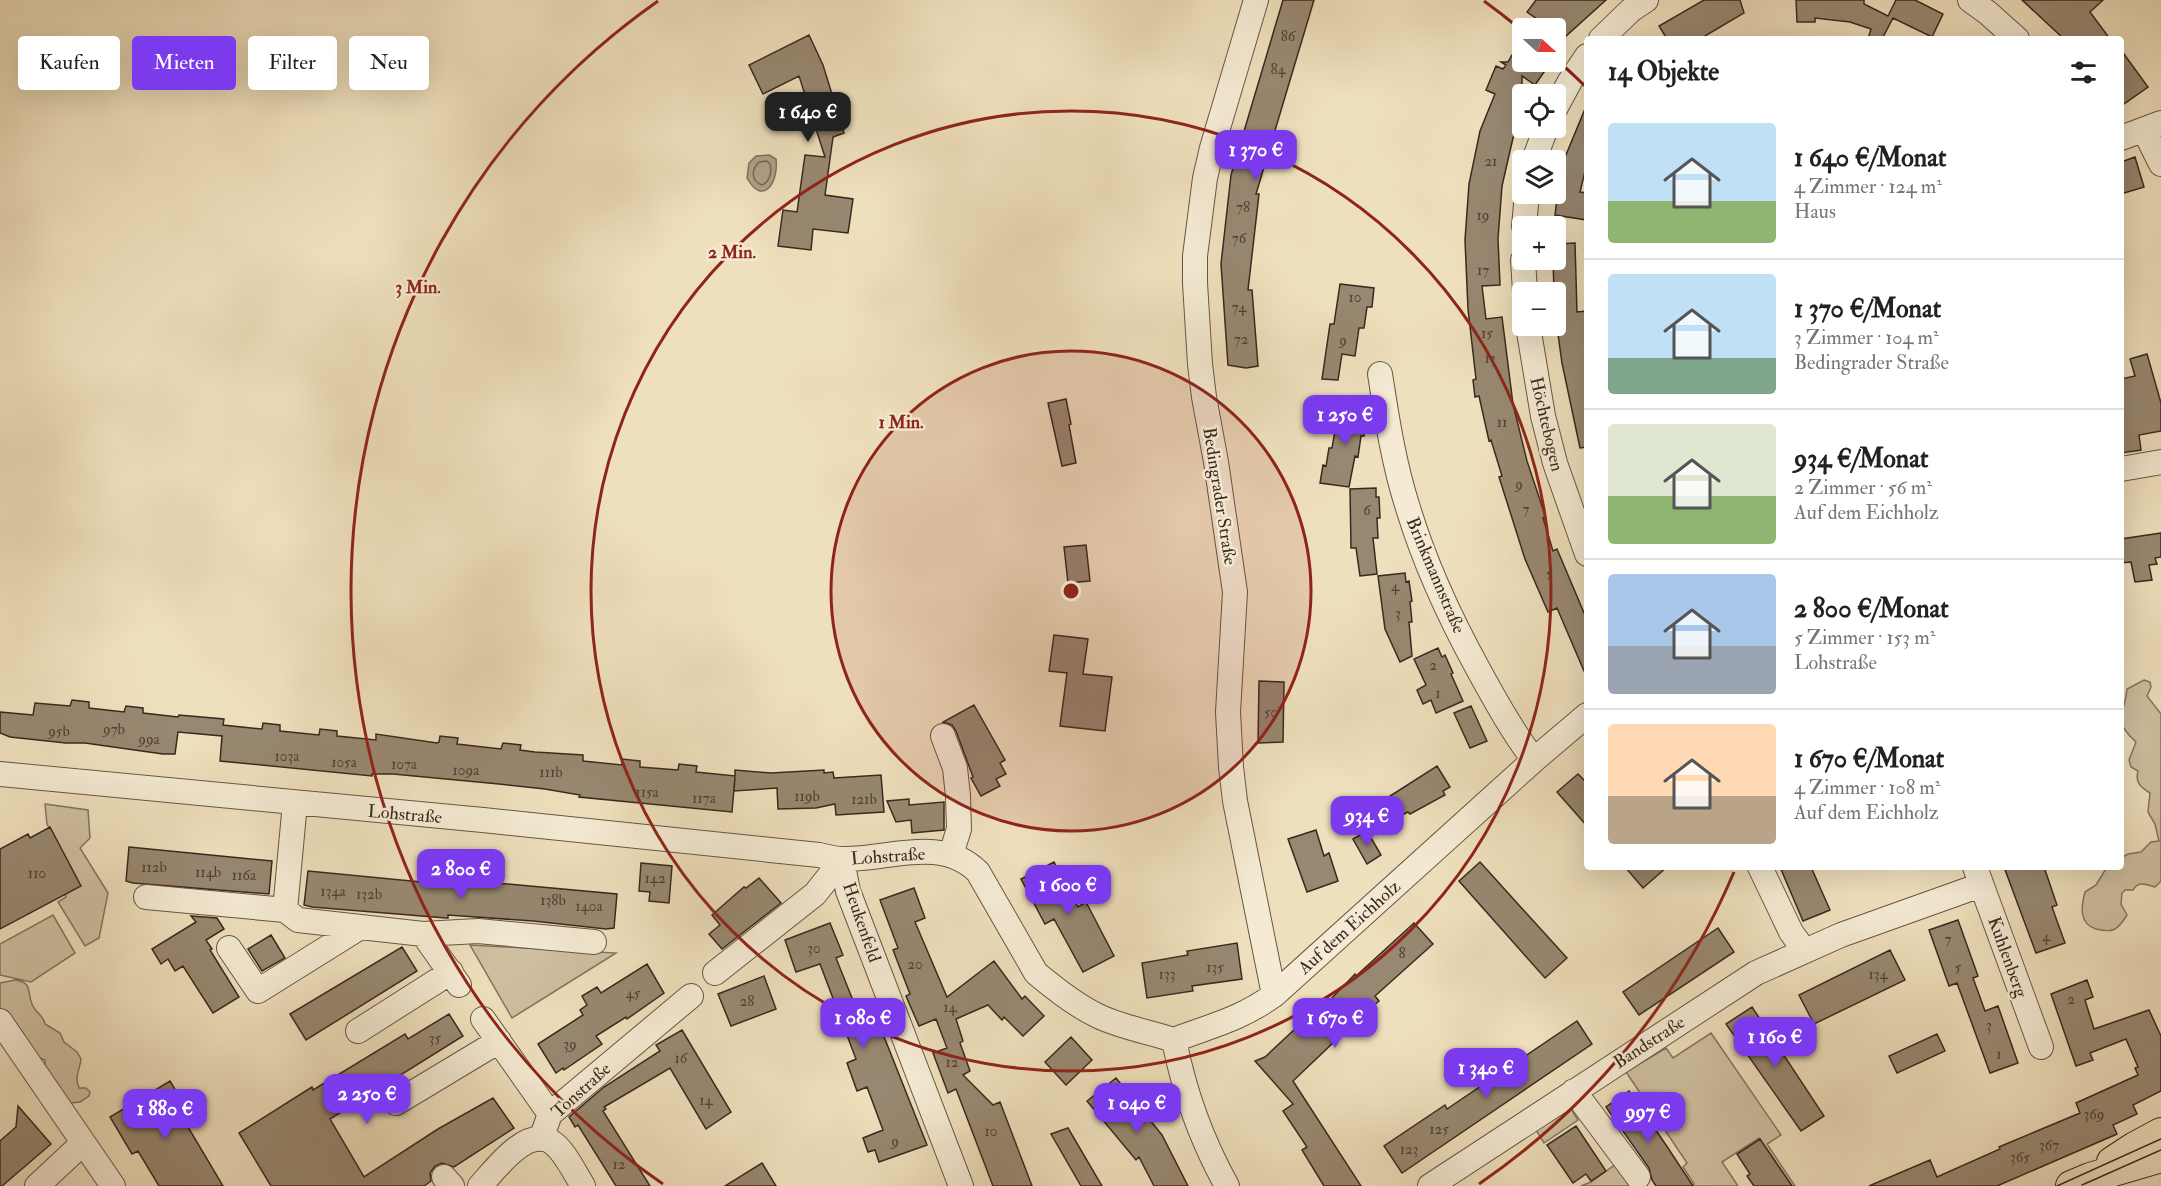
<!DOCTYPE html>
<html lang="de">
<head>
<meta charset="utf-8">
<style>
	:root { --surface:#fff; --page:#f6f6f6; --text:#222; --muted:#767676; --line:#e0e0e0; --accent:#7c3aed }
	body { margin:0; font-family:"IM FELL Double Pica",serif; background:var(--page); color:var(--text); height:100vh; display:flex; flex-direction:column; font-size:22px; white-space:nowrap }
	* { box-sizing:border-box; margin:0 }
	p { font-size:20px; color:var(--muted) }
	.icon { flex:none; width:33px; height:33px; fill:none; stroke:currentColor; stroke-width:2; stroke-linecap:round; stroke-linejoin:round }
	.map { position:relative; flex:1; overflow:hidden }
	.drawer { position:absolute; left:1584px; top:36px; width:540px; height:834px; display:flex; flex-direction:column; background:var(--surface); border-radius:6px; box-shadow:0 6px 24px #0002 }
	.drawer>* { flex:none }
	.hud { position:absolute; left:18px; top:36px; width:570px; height:54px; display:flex; gap:12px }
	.needle { width:39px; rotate:111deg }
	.fabs { position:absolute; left:1512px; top:18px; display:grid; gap:12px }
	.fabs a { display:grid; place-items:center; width:54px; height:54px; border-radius:6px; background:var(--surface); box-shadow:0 6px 24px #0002; font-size:30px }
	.price { position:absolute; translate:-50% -51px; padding:0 14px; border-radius:12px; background:var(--accent); color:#fff; font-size:20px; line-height:39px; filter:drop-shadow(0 2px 3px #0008) }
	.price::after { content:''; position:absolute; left:50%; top:36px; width:18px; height:14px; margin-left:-9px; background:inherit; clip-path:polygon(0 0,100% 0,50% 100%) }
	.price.current { background:#222; color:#fff }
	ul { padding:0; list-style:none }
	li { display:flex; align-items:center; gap:18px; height:150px; padding:0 24px }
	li+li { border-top:2px solid var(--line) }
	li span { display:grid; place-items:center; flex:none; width:168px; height:120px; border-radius:6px; color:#555 }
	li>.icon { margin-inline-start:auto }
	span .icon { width:72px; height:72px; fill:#fffc; stroke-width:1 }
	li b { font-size:26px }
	h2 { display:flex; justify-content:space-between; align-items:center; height:72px; padding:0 24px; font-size:26px }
	.chip { padding:0 21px; border-radius:6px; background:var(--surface); box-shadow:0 6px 24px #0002; font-size:21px; line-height:54px }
	.chip.current { background:var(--accent); color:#fff }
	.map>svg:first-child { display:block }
	.green { fill:#d0c1a2; stroke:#857460; stroke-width:1.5 }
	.water { fill:#b1a187; stroke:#81715d; stroke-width:1.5 }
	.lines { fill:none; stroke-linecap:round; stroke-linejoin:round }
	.shore { stroke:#766453; stroke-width:1.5 }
	.building { fill:#988871; stroke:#3a281f; stroke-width:1.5 }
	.minor-casing { stroke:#675646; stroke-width:26 }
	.major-casing { stroke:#3a281f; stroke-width:32 }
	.minor { stroke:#f5ebd4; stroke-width:24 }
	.major { stroke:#efe0bd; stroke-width:30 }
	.tram { stroke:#3a281f; stroke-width:1.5 }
	.ring { fill:none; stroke:#8f2418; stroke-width:3 }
	.labels { text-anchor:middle; stroke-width:5; stroke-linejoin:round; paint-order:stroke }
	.number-label { font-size:15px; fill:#524034 }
	.street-label { font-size:18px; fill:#3a281f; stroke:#f5ebd4 }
	.centre { fill:#8f2418; stroke:#f5ebd4; stroke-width:3 }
	.ring-label { font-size:18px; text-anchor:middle; font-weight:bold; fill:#8f2418; stroke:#f5ebd4; stroke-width:5; stroke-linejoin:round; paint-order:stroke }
</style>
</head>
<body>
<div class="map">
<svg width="2161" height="1186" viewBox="0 0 2161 1186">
	<rect width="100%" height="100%" fill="#efe0bd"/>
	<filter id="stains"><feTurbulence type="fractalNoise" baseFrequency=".00333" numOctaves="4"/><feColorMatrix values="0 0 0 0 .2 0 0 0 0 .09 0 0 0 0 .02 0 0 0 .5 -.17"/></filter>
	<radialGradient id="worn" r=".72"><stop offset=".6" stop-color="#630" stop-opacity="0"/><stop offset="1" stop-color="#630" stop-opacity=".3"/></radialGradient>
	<path class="green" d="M2144,680L2150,682L2151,687L2147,696L2161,714V881L2155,887C2147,885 2139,880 2133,890H2125L2122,893L2121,904L2127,915C2117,931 2113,933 2096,929C2079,924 2081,907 2085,892L2096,885L2107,867H2121V858L2128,854L2141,852L2151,842L2159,841L2155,824L2148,812L2150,793C2140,787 2135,782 2138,771L2131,767L2129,760L2136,742C2112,720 2124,717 2127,689Z
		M45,804L88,810L90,838L80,848L108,893L99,938L85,946L58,902L66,897L65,894L79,885L47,824Z
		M53,915L75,953L31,982L0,975V944Z
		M470,945L616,953L512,1018Z
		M15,980C33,982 27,993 32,1004C35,1013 44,1015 45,1024L60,1033L64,1042L77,1052L81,1059C80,1069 74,1077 79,1088H86L90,1092L89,1096L80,1102L70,1103L45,1066V1060L32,1055L16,1024L0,1010V983Z
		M1711,1033L1781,1135L1767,1144L1795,1186H1792L1759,1138L1722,1162L1738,1186H1691L1694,1184L1683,1167L1687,1163L1626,1072L1666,1048L1673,1058Z
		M1571,1109L1578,1120L1544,1143L1536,1130Z
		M1620,1161L1637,1186H1581L1591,1182Z"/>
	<path class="water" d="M769,155L776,159C779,182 763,207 747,178L749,163L756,156Z"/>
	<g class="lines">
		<path class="shore" d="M767,161L770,164C772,171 770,182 762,185C751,181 751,170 759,162Z"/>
	</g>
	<path class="building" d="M1283,0H1314L1256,194H1259L1248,290H1252L1258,366L1246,368L1228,365L1221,264L1231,175Z
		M1536,0H1606L1556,45V28H1531L1537,19L1527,12Z
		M1704,0H1740L1744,13L1700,39H1667L1659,26Z
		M1796,0H1864V4L1888,16L1896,0H1915L1943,14L1932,37L1893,18L1882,39H1868L1871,29L1850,22L1815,18V22H1797Z
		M2022,0H2103L2090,12L2110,39H2064Z
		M809,35L823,65L844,133L833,137L825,195L853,199L848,233L813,229L811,250L778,246L783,210L797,212L805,155L825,157L799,76L763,94L749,65Z
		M2121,50L2148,87L2121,106Z
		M1512,55L1522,62H1551L1535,85L1522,76V113L1513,138L1502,186L1498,239L1500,285L1482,286L1486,319L1502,317L1513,404L1527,461L1546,518H1543L1553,551L1557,549L1587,620V678L1557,608L1548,612L1525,559L1499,477L1502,476L1491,440L1489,441L1479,396L1475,397L1473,380L1476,379L1468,309L1465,240L1469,184L1480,131L1495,94L1486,90L1496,66L1503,69L1506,65L1501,62H1508Z
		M1587,104V163L1580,192L1587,193V220L1555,215L1561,167Z
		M2135,157L2144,187L2121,194V162Z
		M1575,243L1577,312L1587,311V447L1580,448L1562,363L1557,327L1556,292H1554L1553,260H1556V244Z
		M1340,284L1374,288L1372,307H1367L1364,328H1359L1355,356L1342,354L1338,380L1322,379L1330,324H1334Z
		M2147,354L2161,403V431L2139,435L2141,450L2121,453V379L2135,376L2130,359Z
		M1066,399L1071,424L1069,425L1076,463L1062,466L1048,403Z
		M1340,403L1365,406L1363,416H1366L1364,436H1361L1358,457L1355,456L1349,487L1320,483L1323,465L1326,466L1329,448H1332Z
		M1376,488V497H1379L1380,518H1377L1378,538H1373L1377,574L1360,576L1356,548H1351L1350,489Z
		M2161,533V557L2155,558L2157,564L2149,565L2152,580L2135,582L2131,562L2121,563V539Z
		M1086,545L1090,581L1068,583L1064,547Z
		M1405,573L1406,582L1409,581L1412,601L1410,602L1412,622H1409L1412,656L1400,662L1385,629L1378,576Z
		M1054,635L1088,639L1083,674L1112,677L1105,731L1060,726L1067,673L1049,671Z
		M1438,648L1442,657L1445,655L1453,673L1451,674L1463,701L1436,713L1431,700L1423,704L1417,690L1426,685L1414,659Z
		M1259,681L1284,682L1283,742L1258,743Z
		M72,700L89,702V708L124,712L126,706L143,708V713L178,717L179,715L224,719L223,725L262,729L263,723L280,725V731L319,735L320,729L337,731V736L376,740V734L437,743L439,742L440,736L458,738L457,744L501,749L503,743L521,745L520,750L535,752L583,755V761L622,765V759L640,761V767L678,770L679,764L697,766L696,772L735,776V770L771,773L824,770V773L833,772L834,778L881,775L884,812L836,815L835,804L816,808L778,809L777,788L734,791L735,777L732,812L579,797L580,795L545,789L499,784L393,774H372V776L220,761L222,736L178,732L175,754H163L85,743H66L10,737L0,733V712L33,715L35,703L70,706Z
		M974,705L1005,760L1000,763L1006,774L996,779L1000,786L981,796L971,778L973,777L956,731L952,725L943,722Z
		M1471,706L1487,741L1470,748L1454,713Z
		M1437,766L1450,787L1443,791L1445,795L1410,814L1408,812L1400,816L1387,798Z
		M1578,774L1587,783V826L1557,792Z
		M909,799V805L944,802V830L912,833L911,820L896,822L887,801Z
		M50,827L81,886L0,929V849L28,834L30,838Z
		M1316,830L1324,856L1329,853L1338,881L1307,892L1288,839Z
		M1367,831L1381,855L1367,864L1353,839Z
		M129,847L272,861L269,894L133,883L126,881Z
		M1054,862L1078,907L1086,902L1114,956L1083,972L1054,919L1045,924L1021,879Z
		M1480,862L1567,958L1545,978L1459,881Z
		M641,863L672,866L669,903L649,901L650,892L639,891Z
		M1625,867H1667L1643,888Z
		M1780,867H1811L1830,910L1803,921Z
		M2004,867H2044L2057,905L2052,907L2065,943L2036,953Z
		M308,871L473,887L474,881L617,894L614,928L606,929L533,921L448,915V918H446L312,907L304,905Z
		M759,878L781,903L722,949L709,934L720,925L712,915L744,887L746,888Z
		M914,888L925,918L915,922L947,997L994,961L1022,999L1025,996L1044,1016L1023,1036L1004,1017L1002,1020L988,1005L956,1019L963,1041L960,1043L970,1071L963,1075L993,1105L1000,1102L1032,1186H993L956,1089L948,1093L933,1053L947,1048L936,1019L919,1026L906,996L910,994L893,950L898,948L880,900Z
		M191,916L217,918L224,929L206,940L212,949L210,950L239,997L213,1013L183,966L175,971L168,959L161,964L152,949L196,922Z
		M1958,920L1978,976L1973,978L1985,1011L1998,1006L2018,1063L1990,1073L1957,983L1949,986L1929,930Z
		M830,923L843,955L836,958L862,1023L877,1019L927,1145L879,1162L875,1150L868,1152L863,1138L883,1130L867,1087L857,1091L847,1063L856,1059L820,964L796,972L785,940Z
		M1414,923L1433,944L1375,996L1379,1001L1359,1019L1357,1017L1336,1037L1337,1039L1293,1081L1361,1186H1324L1302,1150L1307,1147L1283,1111L1293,1104L1255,1061L1265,1057L1310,1015L1312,1016L1330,1000L1355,974L1356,976Z
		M1718,928L1734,952L1639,1015L1623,992Z
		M271,935L285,958L262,971L248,949Z
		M1237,943L1242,979L1192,986L1193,991L1147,998L1142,963L1188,955L1187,951Z
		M402,947L417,971L306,1040L290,1014Z
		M1890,950L1905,980L1814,1024L1799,995Z
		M647,964L664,993L627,1019L626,1017L596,1036L602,1044L564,1070L563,1068L556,1073L538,1044L583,1015L580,1010L587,1005L582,996L597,987L601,993Z
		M764,976L776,1009L731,1026L718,994Z
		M2087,980L2093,997L2085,1000L2094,1029L2149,1010L2161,1036V1091L2133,1105L2137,1114L2113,1125L2117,1134L1997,1186H1869L1930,1160L1937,1177L2000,1149L1999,1147L2080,1113L2076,1103L2138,1075L2135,1068L2138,1067L2126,1039L2090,1053L2093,1060L2076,1066L2051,994Z
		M1752,1007L1824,1116L1801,1131L1726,1024Z
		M449,1014L463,1036L330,1119L364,1177L438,1129L493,1098L514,1128L454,1167L442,1163L435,1166L430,1173L431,1181L424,1186H271L239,1133L312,1087L313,1090L405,1034L408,1039Z
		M1577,1021L1592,1044L1402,1173L1384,1146L1445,1105L1447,1109Z
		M682,1030L731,1112L706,1129L670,1068L604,1107L606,1109L603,1111L650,1186H616L578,1125L575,1127L569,1117L604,1087L660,1051L656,1045Z
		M1937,1034L1945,1051L1897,1073L1889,1056Z
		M1071,1037L1092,1060L1066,1085L1045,1062Z
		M1116,1078L1162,1135L1188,1186H1154L1139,1157L1136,1160L1087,1101Z
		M170,1081L192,1118L185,1122L223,1186H159L138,1151L132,1154L110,1117Z
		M1629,1091L1666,1145L1693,1186H1656L1652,1180L1649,1168L1606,1107Z
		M18,1106L51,1144L2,1186H0V1141L16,1127Z
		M1576,1126L1606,1171L1591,1181L1586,1174L1573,1183L1547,1145Z
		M1068,1128L1102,1186H1081L1051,1134Z
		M1760,1139L1792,1186H1754L1747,1176L1750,1174L1737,1154Z
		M762,1163L776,1186H725Z"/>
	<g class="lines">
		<g class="minor-casing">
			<path id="minor" d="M1256,0L1212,148L1205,178L1195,256V283L1200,364L1204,397L1216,462L1235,592L1228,712L1231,767L1235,801L1274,995
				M1970,0L1988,13L2017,39
				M1601,39L1631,10L1646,0
				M1556,107L1570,81L1587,56
				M2144,130L2161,164
				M2121,138L2161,123
				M1534,160L1546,128
				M1524,226L1527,194
				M1523,260L1525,292
				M1528,326L1543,416L1555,463L1587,554
				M1380,374C1387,419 1394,465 1408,508C1425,564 1449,616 1477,667C1494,698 1512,731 1534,760
				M2121,469L2161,462
				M943,736L955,768L958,796L959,829L951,854
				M0,774L483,820L819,855C827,857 835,859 843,859C888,860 941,835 978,872L1036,973C1055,989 1075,1005 1098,1016C1121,1027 1149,1032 1174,1040
				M295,803L285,910L298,920L423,934L459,985
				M842,860L848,891L961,1186
				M1760,867L1791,932L1804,950
				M1975,867L2041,1047
				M146,897L285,910
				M423,934L478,931L594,942
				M229,948L258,991L359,928
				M715,973L815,894L842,860
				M483,1019L550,1114
				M0,1021L113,1186
				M358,1031L451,972
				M1174,1040C1213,1025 1239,1020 1274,995L1534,760L1587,715
				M1174,1040C1184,1091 1202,1141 1227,1186
				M1574,1091L1638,1177
				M396,1103L499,1041
				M541,1139L550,1114L691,996
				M444,1177L452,1186
				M37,1186L83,1143
				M480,1186C494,1171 525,1128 550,1141C564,1149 574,1172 583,1186
				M1430,1186L1756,973L1841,935L1981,885"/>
		</g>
		<g class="major-casing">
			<path id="major" d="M2112,1162L2135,1147L2161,1133
				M2071,1186L2090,1178L2161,1157"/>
		</g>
		<use href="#minor" class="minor"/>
		<use href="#major" class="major"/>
		<path class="tram" d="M2082,1185L2161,1150
			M2057,1186L2161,1139"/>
	</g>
	<circle cx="1071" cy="591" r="240" fill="#8f2418" fill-opacity=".12"/>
	<g class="ring">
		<circle cx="1071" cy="591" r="240"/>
		<circle cx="1071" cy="591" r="480"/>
		<path d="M1734 872A720 720 0 0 1 1479 1184M663 1184A720 720 0 0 1 658 1M1484 1A720 720 0 0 1 1519 28M1557 60A720 720 0 0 1 1585 86"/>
	</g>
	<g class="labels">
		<g class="number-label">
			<text x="1288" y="41">86</text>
			<text x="1278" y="74">84</text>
			<text x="1491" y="166">21</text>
			<text x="1243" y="212">78</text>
			<text x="1483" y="220">19</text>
			<text x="1239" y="243">76</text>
			<text x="1483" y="275">17</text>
			<text x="1355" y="302">10</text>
			<text x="1239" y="312">74</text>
			<text x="1487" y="338">15</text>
			<text x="1241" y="344">72</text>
			<text x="1343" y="345">9</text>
			<text x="1490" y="363">13</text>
			<text x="1502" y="427">11</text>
			<text x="1519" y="489">9</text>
			<text x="1526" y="514">7</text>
			<text x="1367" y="515">6</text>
			<text x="1549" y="578">5</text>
			<text x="1395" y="591">4</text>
			<text x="1398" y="618">3</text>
			<text x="1433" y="670">2</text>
			<text x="1438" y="698">1</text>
			<text x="1271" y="717">50</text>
			<text x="114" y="734">97b</text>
			<text x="59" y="736">95b</text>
			<text x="149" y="744">99a</text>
			<text x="287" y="761">103a</text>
			<text x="344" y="767">105a</text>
			<text x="404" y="769">107a</text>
			<text x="466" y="775">109a</text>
			<text x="551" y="777">111b</text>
			<text x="647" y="797">115a</text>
			<text x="807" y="801">119b</text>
			<text x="704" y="803">117a</text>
			<text x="864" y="804">121b</text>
			<text x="154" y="872">112b</text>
			<text x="208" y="877">114b</text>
			<text x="37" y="878">110</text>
			<text x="244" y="880">116a</text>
			<text x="655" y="883">142</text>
			<text x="333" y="896">134a</text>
			<text x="369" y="899">132b</text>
			<text x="553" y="905">138b</text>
			<text x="589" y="911">140a</text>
			<text x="2046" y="941">4</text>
			<text x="1948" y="944">7</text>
			<text x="814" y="953">30</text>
			<text x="1402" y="958">8</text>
			<text x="915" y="969">20</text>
			<text x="1215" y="972">135</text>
			<text x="1958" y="972">5</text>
			<text x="1167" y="979">133</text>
			<text x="1878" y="979">134</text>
			<text x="633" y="998">45</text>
			<text x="2071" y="1004">2</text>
			<text x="747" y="1006">28</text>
			<text x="950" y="1012">14</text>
			<text x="1989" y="1030">3</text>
			<text x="435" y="1043">35</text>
			<text x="570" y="1049">39</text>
			<text x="1999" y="1059">1</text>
			<text x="681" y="1063">16</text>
			<text x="952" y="1067">12</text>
			<text x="706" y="1105">14</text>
			<text x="2094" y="1119">369</text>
			<text x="1439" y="1134">125</text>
			<text x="991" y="1136">10</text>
			<text x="895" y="1146">9</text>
			<text x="2049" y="1150">367</text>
			<text x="1409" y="1154">123</text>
			<text x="2020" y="1162">365</text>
			<text x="619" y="1169">12</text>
		</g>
		<g class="street-label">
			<text transform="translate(1547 424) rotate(77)" y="6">Höchtebogen</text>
			<text transform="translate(1220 496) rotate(81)" y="6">Bedingrader Straße</text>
			<text transform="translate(1436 575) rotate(67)" y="6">Brinkmannstraße</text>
			<text transform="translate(405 814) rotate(5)" y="6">Lohstraße</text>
			<text transform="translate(888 856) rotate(-4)" y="6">Lohstraße</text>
			<text transform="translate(862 922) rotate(71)" y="6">Heukenfeld</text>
			<text transform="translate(1349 927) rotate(-42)" y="6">Auf dem Eichholz</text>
			<text transform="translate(2008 957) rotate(70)" y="6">Kuhlenberg</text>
			<text transform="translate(1649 1042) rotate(-33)" y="6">Bandstraße</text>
			<text transform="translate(581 1090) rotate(-42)" y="6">Tonstraße</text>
		</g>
	</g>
	<circle cx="1071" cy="591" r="9" class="centre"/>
	<g class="ring-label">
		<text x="732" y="258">2 Min.</text>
		<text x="418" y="293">3 Min.</text>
		<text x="901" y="428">1 Min.</text>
	</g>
	<rect width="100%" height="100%" filter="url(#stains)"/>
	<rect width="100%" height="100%" fill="url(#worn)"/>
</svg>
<div class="fabs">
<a><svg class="needle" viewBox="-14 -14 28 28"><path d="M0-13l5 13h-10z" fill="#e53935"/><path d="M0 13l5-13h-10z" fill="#767676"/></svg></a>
<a><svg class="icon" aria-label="locate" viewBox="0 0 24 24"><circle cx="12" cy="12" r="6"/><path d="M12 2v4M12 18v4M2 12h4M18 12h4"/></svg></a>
<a><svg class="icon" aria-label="layers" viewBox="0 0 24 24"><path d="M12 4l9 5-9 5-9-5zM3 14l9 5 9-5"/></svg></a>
<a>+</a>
<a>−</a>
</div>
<b class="price current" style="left:808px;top:143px">1 640 €</b>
<b class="price" style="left:1256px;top:181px">1 370 €</b>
<b class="price" style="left:1345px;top:446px">1 250 €</b>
<b class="price" style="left:1367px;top:847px">934 €</b>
<b class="price" style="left:461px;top:900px">2 800 €</b>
<b class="price" style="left:1068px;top:916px">1 600 €</b>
<b class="price" style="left:863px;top:1049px">1 080 €</b>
<b class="price" style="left:1335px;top:1049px">1 670 €</b>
<b class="price" style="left:1775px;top:1068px">1 160 €</b>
<b class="price" style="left:1486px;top:1099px">1 340 €</b>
<b class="price" style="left:367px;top:1125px">2 250 €</b>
<b class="price" style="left:1137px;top:1134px">1 040 €</b>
<b class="price" style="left:165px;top:1140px">1 880 €</b>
<b class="price" style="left:1648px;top:1143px">997 €</b>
<div class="hud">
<a class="chip">Kaufen</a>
<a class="chip current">Mieten</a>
<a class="chip">Filter</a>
<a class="chip">Neu</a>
</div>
<section class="drawer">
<h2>14 Objekte<svg class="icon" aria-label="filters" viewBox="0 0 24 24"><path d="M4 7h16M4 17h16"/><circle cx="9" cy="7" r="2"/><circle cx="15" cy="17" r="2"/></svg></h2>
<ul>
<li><span style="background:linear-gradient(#bfe0f5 65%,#8fb573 0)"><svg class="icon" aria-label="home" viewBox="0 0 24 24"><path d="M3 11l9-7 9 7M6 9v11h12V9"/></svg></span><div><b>1 640 €/Monat</b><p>4 Zimmer · 124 m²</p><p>Haus</p></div></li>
<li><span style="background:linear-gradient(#bfe0f5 70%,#7fa58c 0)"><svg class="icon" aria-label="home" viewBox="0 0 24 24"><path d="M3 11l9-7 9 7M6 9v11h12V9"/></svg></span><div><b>1 370 €/Monat</b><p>3 Zimmer · 104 m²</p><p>Bedingrader Straße</p></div></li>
<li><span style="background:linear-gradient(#dfe7d0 60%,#8fb573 0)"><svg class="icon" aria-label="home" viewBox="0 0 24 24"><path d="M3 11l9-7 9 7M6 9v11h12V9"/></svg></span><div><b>934 €/Monat</b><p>2 Zimmer · 56 m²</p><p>Auf dem Eichholz</p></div></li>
<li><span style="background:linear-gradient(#a9c7e8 60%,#9aa5b1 0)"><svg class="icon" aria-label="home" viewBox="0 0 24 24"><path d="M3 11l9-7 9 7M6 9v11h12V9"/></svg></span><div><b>2 800 €/Monat</b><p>5 Zimmer · 153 m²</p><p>Lohstraße</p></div></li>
<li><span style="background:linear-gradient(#ffd9b3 60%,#b9a48a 0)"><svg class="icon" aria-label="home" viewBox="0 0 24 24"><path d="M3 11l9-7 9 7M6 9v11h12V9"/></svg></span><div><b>1 670 €/Monat</b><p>4 Zimmer · 108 m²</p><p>Auf dem Eichholz</p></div></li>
</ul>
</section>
</div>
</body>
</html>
